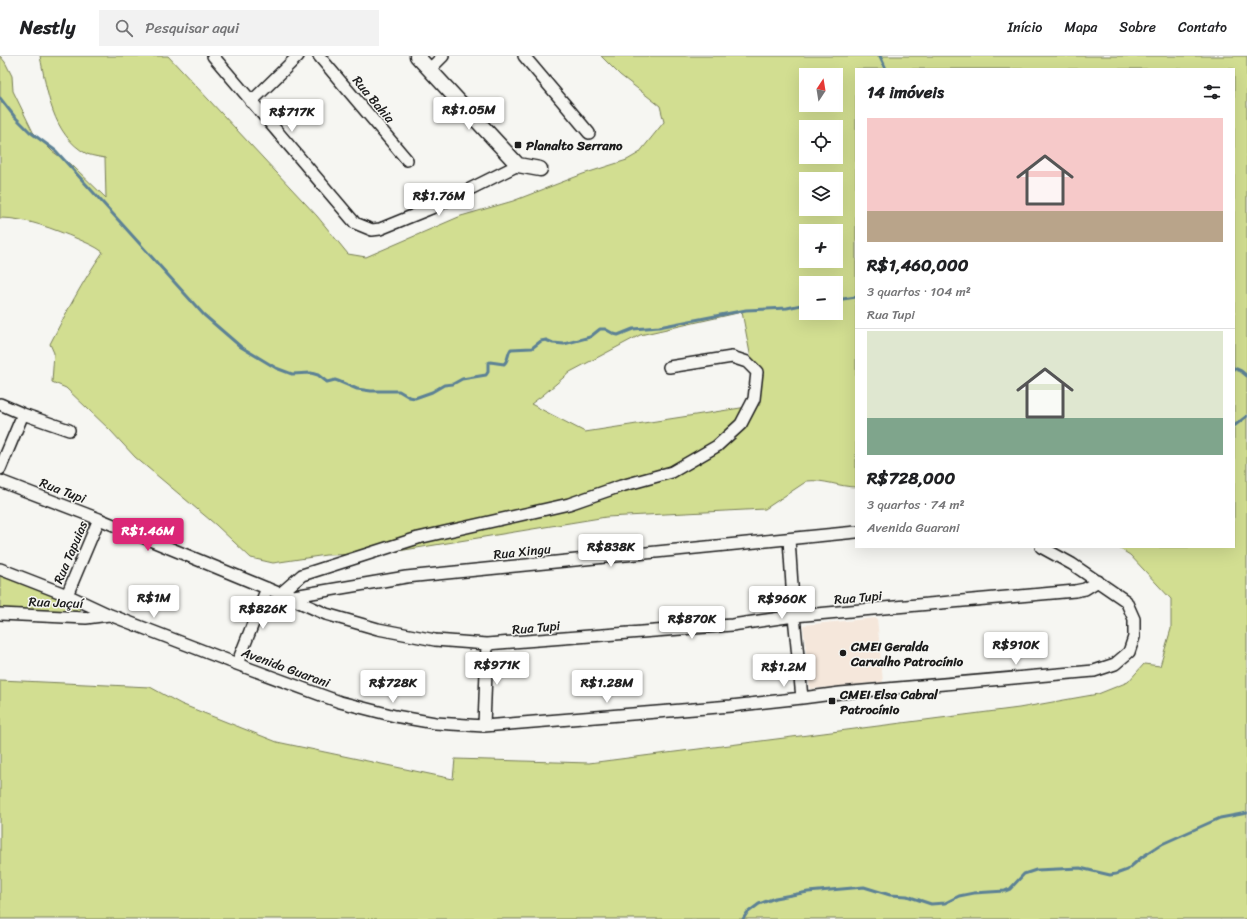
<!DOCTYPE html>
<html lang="pt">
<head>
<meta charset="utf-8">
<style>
	:root { --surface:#fff; --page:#f2f2f2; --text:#202124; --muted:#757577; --line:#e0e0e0; --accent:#db2777 }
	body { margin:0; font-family:Sriracha,sans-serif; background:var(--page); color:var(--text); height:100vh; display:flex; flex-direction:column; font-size:15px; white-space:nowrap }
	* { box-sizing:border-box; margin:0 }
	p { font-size:13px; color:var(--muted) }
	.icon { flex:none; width:22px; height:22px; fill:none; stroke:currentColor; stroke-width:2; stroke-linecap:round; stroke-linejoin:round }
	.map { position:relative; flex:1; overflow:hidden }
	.drawer { position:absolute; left:855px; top:12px; width:380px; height:480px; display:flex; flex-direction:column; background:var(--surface); border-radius:0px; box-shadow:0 4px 16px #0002 }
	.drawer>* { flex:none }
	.needle { width:26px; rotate:12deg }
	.buttons { position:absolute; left:799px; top:12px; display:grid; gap:8px }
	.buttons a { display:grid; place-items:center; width:44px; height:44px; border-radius:0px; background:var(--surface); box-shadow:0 4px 16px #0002; font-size:20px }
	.price { position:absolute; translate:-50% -34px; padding:0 9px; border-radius:4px; background:#fff; color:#222; font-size:13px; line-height:26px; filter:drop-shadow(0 1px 2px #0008) }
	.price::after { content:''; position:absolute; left:50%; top:24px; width:12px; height:9px; margin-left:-6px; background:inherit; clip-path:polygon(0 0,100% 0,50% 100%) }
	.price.selected { background:var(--accent); color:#fff }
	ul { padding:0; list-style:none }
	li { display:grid; align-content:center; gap:8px; height:212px; padding:0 12px }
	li+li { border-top:1px solid var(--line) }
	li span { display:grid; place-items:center; height:124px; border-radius:0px; color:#555 }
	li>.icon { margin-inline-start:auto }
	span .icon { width:72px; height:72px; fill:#fffc; stroke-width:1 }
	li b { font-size:17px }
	h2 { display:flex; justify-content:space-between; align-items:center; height:48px; padding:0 12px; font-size:17px }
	header { display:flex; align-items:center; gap:24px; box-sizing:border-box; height:56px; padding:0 20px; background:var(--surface); border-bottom:1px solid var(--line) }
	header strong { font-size:19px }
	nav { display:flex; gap:22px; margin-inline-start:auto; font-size:14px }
	.search { width:280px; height:36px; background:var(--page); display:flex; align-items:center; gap:10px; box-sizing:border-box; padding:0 14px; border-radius:0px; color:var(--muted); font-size:15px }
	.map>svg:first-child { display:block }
	.built { fill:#f5e7db }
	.green { fill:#d2de91; stroke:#777d56; fill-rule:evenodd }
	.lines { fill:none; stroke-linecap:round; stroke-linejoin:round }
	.stream { stroke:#5b8195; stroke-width:3 }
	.minor-casing { stroke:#1c1c1c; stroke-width:14 }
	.tertiary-casing { stroke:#1c1c1c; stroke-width:17 }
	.minor { stroke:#f6f6f2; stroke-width:11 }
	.tertiary { stroke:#f6f6f2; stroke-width:14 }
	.poi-dot { fill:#1c1c1c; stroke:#f6f6f2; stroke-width:1.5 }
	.labels { text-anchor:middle; stroke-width:3; stroke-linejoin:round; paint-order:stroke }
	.street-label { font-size:13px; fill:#1c1c1c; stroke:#f6f6f2 }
	.poi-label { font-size:13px; font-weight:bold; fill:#1c1c1c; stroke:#f6f6f2; text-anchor:start }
</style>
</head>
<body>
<header>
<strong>Nestly</strong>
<div class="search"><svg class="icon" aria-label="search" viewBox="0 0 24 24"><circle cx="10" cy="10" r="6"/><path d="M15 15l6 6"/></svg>Pesquisar aqui</div>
<nav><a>Início</a><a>Mapa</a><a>Sobre</a><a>Contato</a></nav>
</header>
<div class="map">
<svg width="1247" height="863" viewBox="0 0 1247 863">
	<rect width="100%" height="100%" fill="#f6f6f2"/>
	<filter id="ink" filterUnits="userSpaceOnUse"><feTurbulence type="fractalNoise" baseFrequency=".025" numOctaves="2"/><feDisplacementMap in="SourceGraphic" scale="8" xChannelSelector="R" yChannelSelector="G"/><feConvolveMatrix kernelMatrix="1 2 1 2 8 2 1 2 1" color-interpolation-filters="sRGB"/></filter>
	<g filter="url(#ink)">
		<path class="built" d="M877,562L883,626L810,633L803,569Z"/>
		<path class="green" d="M0,0L5,6L12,20L13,35L33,76L52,95L74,111L106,142L105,102C100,101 92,100 87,98C52,79 47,35 40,0H168L317,160L348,198L366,201L461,160L513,145L583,118L627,104L639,97L664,66L660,50L620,19L601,0H1247V863H0V624L150,631L181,648L277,686L453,723L455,703L589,707L1019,652L1098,638L1128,626L1144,608L1160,610L1171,573V543L1130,499L1117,491H1234V13H856V431C840,431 823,423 807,425L765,453L606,461L380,498L326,499L273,507L251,502L216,469L135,401L110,374L66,332L52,326L54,297L50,288C66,257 82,226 103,196C95,190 87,187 78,183C53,173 27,162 0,162ZM806,19H836V49H806ZM806,71H836V101H806ZM806,123H836V153H806ZM806,175H836V205H806ZM806,227H836V257H806ZM742,256L760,349L585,376L531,348L543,339L570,316L640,279Z
			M0,519L81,551L80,556L0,554Z"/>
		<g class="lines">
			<path class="stream" d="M880,0L886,13
				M0,42L14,60L30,76L56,95L204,259L241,291L276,312L292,318L311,317L318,319L327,326L335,324L338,325L357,333L371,335H399L409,341L415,342L432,336L444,329L453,328L462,323L486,319L488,316V307L490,306L504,308C509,304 507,298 511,293L532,292L541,285L546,284L553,287L564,288L590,281L600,273H605L614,278L618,279L633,273L659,271L746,254L787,252L806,248
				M836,244L856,241
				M1234,312L1241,315L1247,320
				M1234,370L1247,360
				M743,863L747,857L759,848L775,842L808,836L864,831L890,839L907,840L931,848L945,847L959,840L974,837L1005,835L1010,833L1024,818L1036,814L1080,812L1110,819L1116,818L1127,814L1142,801L1162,788L1220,762L1247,757"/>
			<g class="minor-casing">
				<path id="minor" d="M213,0L355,167L372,174L380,173L434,151L518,109
					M319,0L407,104
					M524,0L589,77
					M430,13L443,0
					M251,46L298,0
					M0,348L23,358L69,374
					M0,413L23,358
					M0,425L99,463L288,541L326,558L378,573L435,584L487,588L732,569L794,560L1075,535L1085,533L1098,525
					M789,483L794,560L802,642
					M0,513L67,539L110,559L237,608L340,646L395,660L435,667L484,670L731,650L802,642L840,637L1094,615L1115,608L1129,596L1134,581V563L1126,545L1072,508L1041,491
					M280,538L302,519L418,482L569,448L621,430L672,416L717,390L741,368L754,343L757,316L747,306L732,301L669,311
					M67,539L99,463
					M288,541L406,521L856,476
					M0,558L86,562L109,559
					M237,608L267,532
					M484,670L487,588"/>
			</g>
			<g class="tertiary-casing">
				<path id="tertiary" d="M417,0L518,109L540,113"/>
			</g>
			<use href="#minor" class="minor"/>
			<use href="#tertiary" class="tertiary"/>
		</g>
	</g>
	<g class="poi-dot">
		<rect x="514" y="85" width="8" height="8" rx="2"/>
		<circle cx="843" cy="597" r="4"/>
		<rect x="828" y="641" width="8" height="8" rx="2"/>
	</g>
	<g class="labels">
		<g class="street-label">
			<text transform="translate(374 43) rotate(50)" y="5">Rua Bahia</text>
			<text transform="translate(63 434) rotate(21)" y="5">Rua Tupi</text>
			<text transform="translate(522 495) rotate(-6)" y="5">Rua Xingu</text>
			<text transform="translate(70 496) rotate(-67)" y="5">Rua Tapuias</text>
			<text transform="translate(858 541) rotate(-5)" y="5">Rua Tupi</text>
			<text transform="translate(56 546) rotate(2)" y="5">Rua Jaçuí</text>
			<text transform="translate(536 571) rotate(-5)" y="5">Rua Tupi</text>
			<text transform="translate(286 611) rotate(20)" y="5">Avenida Guarani</text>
		</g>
		<g class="poi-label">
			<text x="526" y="94">Planalto Serrano</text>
			<text x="851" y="595">CMEI Geralda<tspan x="851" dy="15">Carvalho Patrocínio</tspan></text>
			<text x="840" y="643">CMEI Elsa Cabral<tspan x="840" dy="15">Patrocínio</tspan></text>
		</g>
	</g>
</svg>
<div class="buttons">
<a><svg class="needle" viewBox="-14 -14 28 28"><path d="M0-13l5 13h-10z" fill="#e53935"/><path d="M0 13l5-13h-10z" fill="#757577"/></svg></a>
<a><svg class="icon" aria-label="locate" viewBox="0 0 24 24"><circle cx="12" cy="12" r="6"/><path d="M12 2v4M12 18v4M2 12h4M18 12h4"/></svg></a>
<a><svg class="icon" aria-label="layers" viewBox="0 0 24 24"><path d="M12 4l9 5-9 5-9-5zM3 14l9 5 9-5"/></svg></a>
<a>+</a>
<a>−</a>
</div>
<b class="price" style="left:469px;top:75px">R$1.05M</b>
<b class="price" style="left:292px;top:77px">R$717K</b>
<b class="price" style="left:439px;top:161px">R$1.76M</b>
<b class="price selected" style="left:148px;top:496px">R$1.46M</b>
<b class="price" style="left:611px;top:512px">R$838K</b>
<b class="price" style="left:154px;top:563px">R$1M</b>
<b class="price" style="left:782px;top:564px">R$960K</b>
<b class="price" style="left:263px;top:574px">R$826K</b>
<b class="price" style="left:692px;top:584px">R$870K</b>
<b class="price" style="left:1016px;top:610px">R$910K</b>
<b class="price" style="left:497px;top:630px">R$971K</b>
<b class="price" style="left:784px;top:632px">R$1.2M</b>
<b class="price" style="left:393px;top:648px">R$728K</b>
<b class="price" style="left:607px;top:648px">R$1.28M</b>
<section class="drawer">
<h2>14 imóveis<svg class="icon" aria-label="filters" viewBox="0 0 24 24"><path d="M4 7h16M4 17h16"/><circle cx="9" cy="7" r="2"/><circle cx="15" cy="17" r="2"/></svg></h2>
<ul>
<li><span style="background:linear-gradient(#f6c9c9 75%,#b9a48a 0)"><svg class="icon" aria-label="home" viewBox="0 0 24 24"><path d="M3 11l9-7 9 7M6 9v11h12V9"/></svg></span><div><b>R$1,460,000</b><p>3 quartos · 104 m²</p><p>Rua Tupi</p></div></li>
<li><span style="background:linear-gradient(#dfe7d0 70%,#7fa58c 0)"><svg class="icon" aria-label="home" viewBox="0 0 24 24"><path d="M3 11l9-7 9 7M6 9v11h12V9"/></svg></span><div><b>R$728,000</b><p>3 quartos · 74 m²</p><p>Avenida Guarani</p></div></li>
</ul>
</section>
</div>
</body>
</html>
